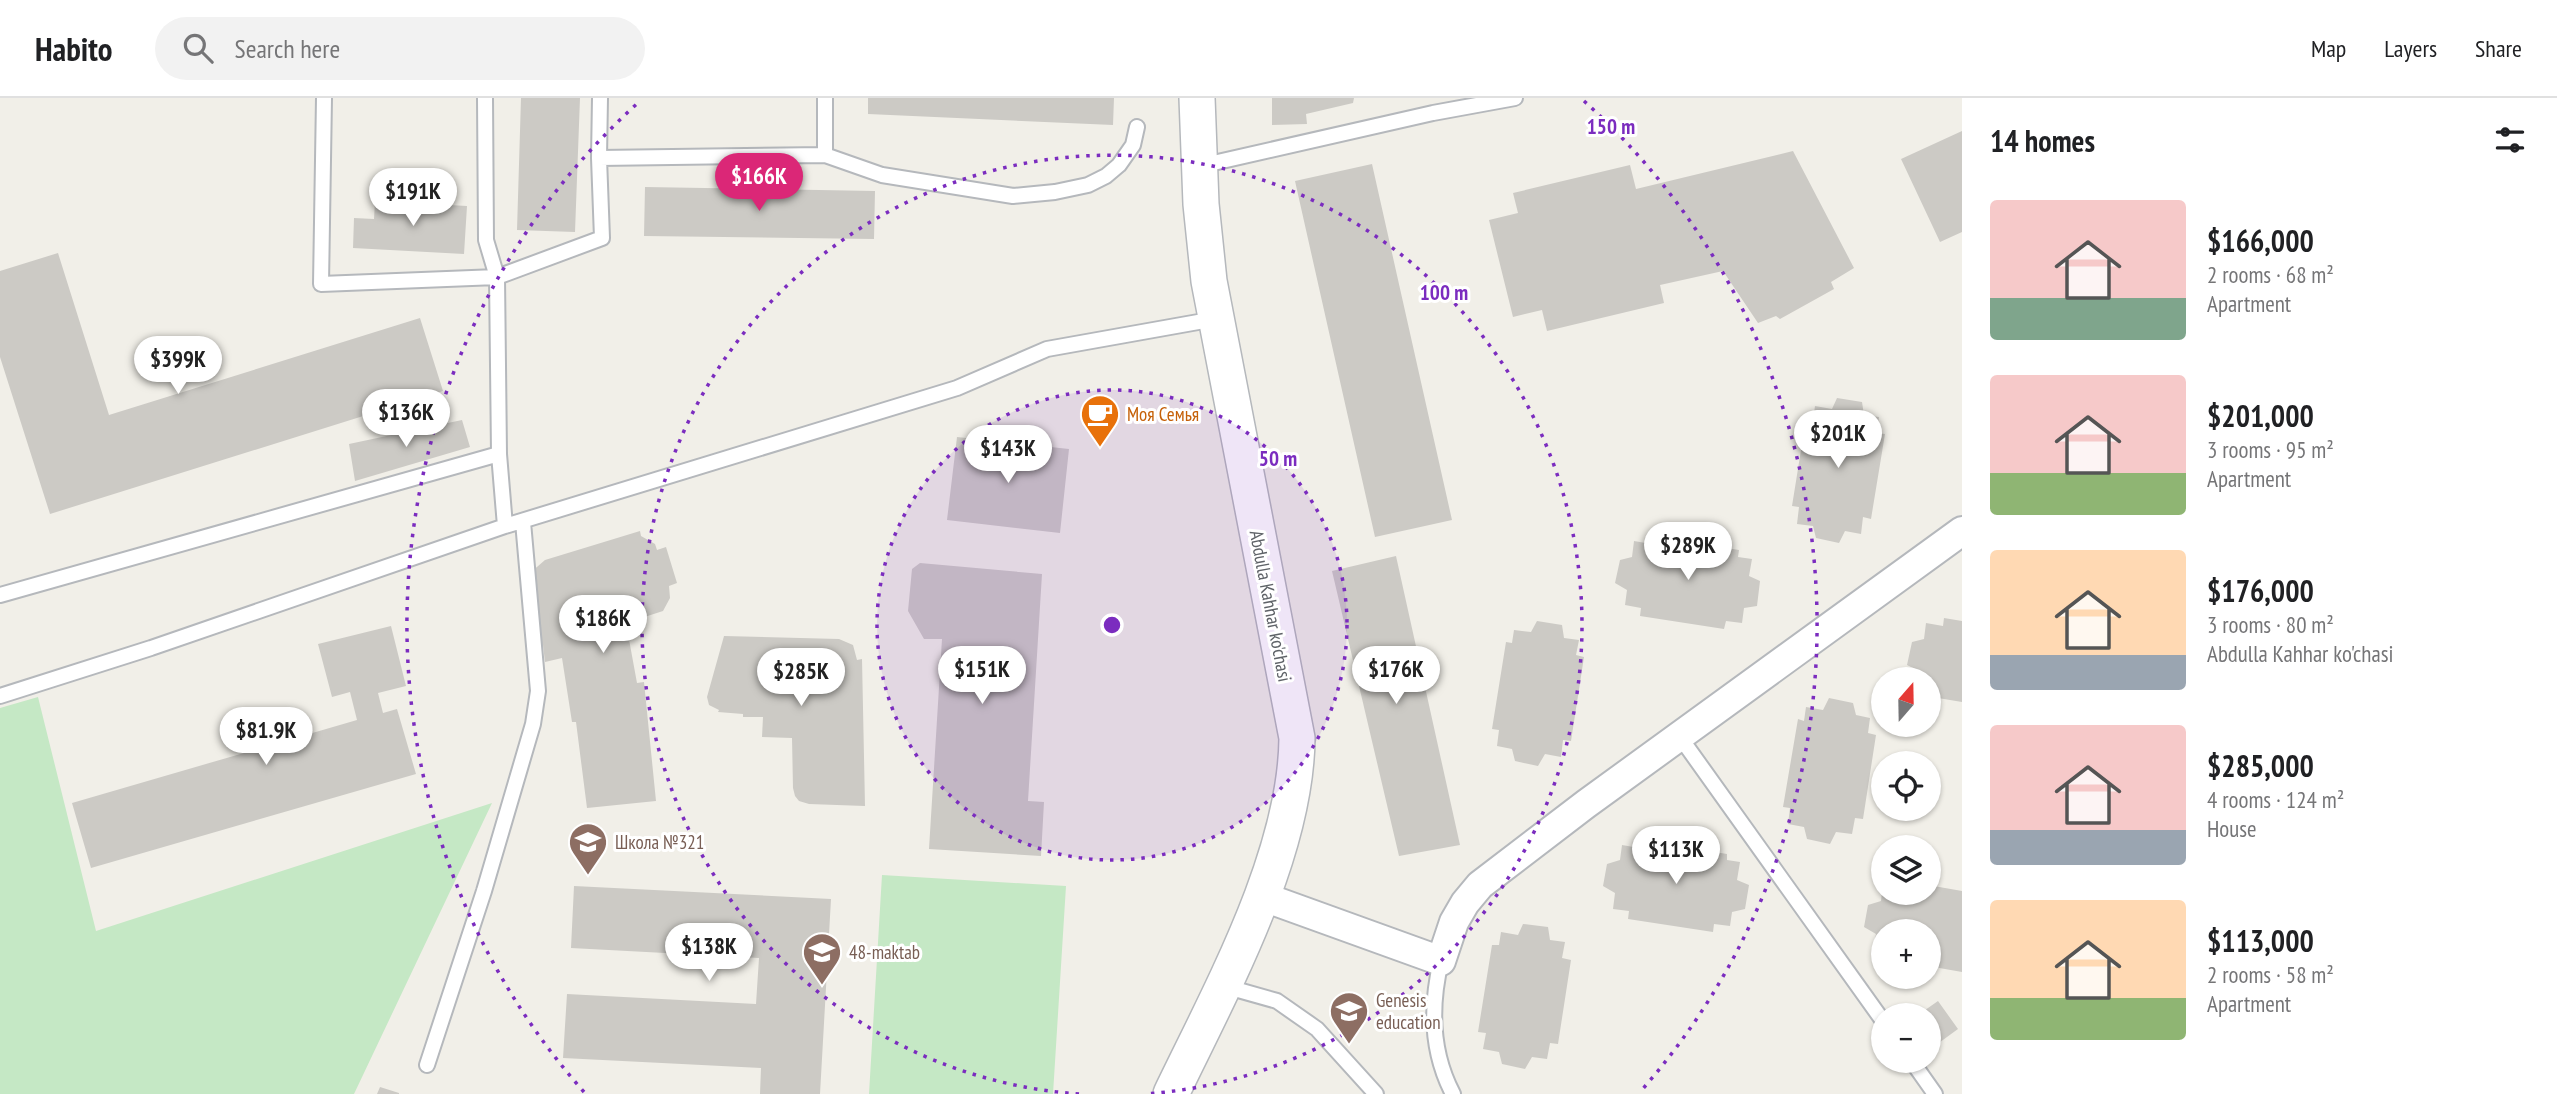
<!DOCTYPE html>
<html lang="en">
<head>
<meta charset="utf-8">
<style>
	:root { --surface:#fff; --page:#f2f2f2; --text:#202124; --muted:#757577; --line:#e0e0e0; --accent:#db2777 }
	body { margin:0; font-family:"PT Sans Narrow",sans-serif; background:var(--page); color:var(--text); height:100vh; display:flex; flex-direction:column; font-size:26px; white-space:nowrap }
	* { box-sizing:border-box; margin:0 }
	p { font-size:23px; color:var(--muted) }
	.icon { flex:none; width:38px; height:38px; fill:none; stroke:currentColor; stroke-width:2; stroke-linecap:round; stroke-linejoin:round }
	.map { position:relative; flex:1; overflow:hidden }
	.panel { display:flex; flex-direction:column; background:var(--surface); width:595px }
	.panel>* { flex:none }
	.needle { width:46px; rotate:20deg }
	.buttons { position:absolute; left:1871px; top:569px; display:grid; gap:14px }
	.buttons a { display:grid; place-items:center; width:70px; height:70px; border-radius:50%; background:var(--surface); box-shadow:0 2px 5px #0004; font-size:35px }
	.price { position:absolute; translate:-50% -60px; padding:0 16px; border-radius:24px; background:#fff; color:#222; font-size:23px; line-height:46px; filter:drop-shadow(0 2px 4px #0008) }
	.price::after { content:''; position:absolute; left:50%; top:42px; width:21px; height:16px; margin-left:-10px; background:inherit; clip-path:polygon(0 0,100% 0,50% 100%) }
	.price.active { background:var(--accent); color:#fff }
	ul { padding:0; list-style:none }
	li { display:flex; align-items:center; gap:21px; height:175px; padding:0 28px }
	li span { display:grid; place-items:center; flex:none; width:196px; height:140px; border-radius:7px; color:#555 }
	li>.icon { margin-inline-start:auto }
	span .icon { width:84px; height:84px; fill:#fffc; stroke-width:1 }
	li b { font-size:30px }
	h2 { display:flex; justify-content:space-between; align-items:center; height:84px; padding:0 28px; font-size:30px }
	header { display:flex; align-items:center; gap:42px; box-sizing:border-box; height:98px; padding:0 35px; background:var(--surface); border-bottom:2px solid var(--line) }
	header strong { font-size:33px }
	nav { display:flex; gap:38px; margin-inline-start:auto; font-size:24px }
	.search { width:490px; height:63px; background:var(--page); display:flex; align-items:center; gap:18px; box-sizing:border-box; padding:0 24px; border-radius:38px; color:var(--muted); font-size:26px }
	main { display:flex; flex:1; min-height:0 }
	.map>svg:first-child { display:block }
	.green { fill:#c5e8c5 }
	.building { fill:#cccac5 }
	.lines { fill:none; stroke-linecap:round; stroke-linejoin:round }
	.service-casing { stroke:#b5b8bc; stroke-width:18 }
	.minor-casing { stroke:#b5b8bc; stroke-width:32 }
	.tertiary-casing { stroke:#b5b8bc; stroke-width:38 }
	.service { stroke:#fff; stroke-width:14 }
	.minor { stroke:#fff; stroke-width:28 }
	.tertiary { stroke:#fff; stroke-width:35 }
	.ring { fill:none; stroke:#7b2cbf; stroke-width:3.5; stroke-dasharray:3.5 7 }
	.labels { text-anchor:middle; stroke-width:6; stroke-linejoin:round; paint-order:stroke }
	.food-label { font-size:19px; fill:#c56008; stroke:#fff; text-anchor:start }
	.street-label { font-size:19px; fill:#5f6368; stroke:#fff }
	.education-label { font-size:19px; fill:#785e54; stroke:#fff; text-anchor:start }
	.centre { fill:#7b2cbf; stroke:#fff; stroke-width:3.5 }
	.ring-label { font-size:21px; text-anchor:middle; font-weight:bold; fill:#7b2cbf; stroke:#fff; stroke-width:6; stroke-linejoin:round; paint-order:stroke }
</style>
</head>
<body>
<header>
<strong>Habito</strong>
<div class="search"><svg class="icon" aria-label="search" viewBox="0 0 24 24"><circle cx="10" cy="10" r="6"/><path d="M15 15l6 6"/></svg>Search here</div>
<nav><a>Map</a><a>Layers</a><a>Share</a></nav>
</header>
<main>
<div class="map">
<svg width="1962" height="996" viewBox="0 0 1962 996">
	<rect width="100%" height="100%" fill="#f1efe8"/>
	<path class="green" d="M38,599L96,833L492,705L354,996H0V610Z
		M882,777L1066,788L1053,996H869Z"/>
	<path class="building" d="M521,0H580L575,134L517,132Z
		M868,0H1114L1113,27L868,16Z
		M1272,0H1354L1353,5L1306,16L1307,26L1272,27Z
		M1962,33V134L1940,144L1901,61Z
		M1793,53L1854,170L1831,184L1834,191L1780,221L1776,218L1758,225L1723,173L1660,187L1664,205L1547,233L1542,212L1513,219L1489,122L1518,115L1513,95L1630,67L1636,91Z
		M1372,66L1452,422L1375,439L1295,83Z
		M645,89L875,93L874,141L644,138Z
		M375,103L467,108L464,156L353,150L354,120L374,121Z
		M58,155L109,317L420,220L443,293L50,416L0,259V173Z
		M1837,300L1862,304L1864,317L1879,319L1877,335L1885,336L1871,421L1863,419L1861,436L1845,433L1839,445L1816,440L1813,428L1797,426L1799,409L1792,408L1806,321L1813,322L1815,308L1832,311Z
		M462,322L470,349L355,383L349,346Z
		M957,339L1069,351L1060,435L947,422Z
		M640,433L641,438L655,446L657,452L666,449L677,485L669,488L670,500L663,513L626,525L637,585L644,584L656,703L587,710L576,624H572L562,560L545,564L543,547L536,548L521,497L523,486L530,475L545,462Z
		M1652,438L1739,452L1738,459L1752,461L1749,478L1760,483L1757,508L1744,510L1742,525L1726,523L1724,531L1640,518L1641,510L1625,507L1627,492L1615,485L1620,462L1632,459L1634,443L1651,446Z
		M1396,458L1460,747L1399,758L1332,473Z
		M920,465L1042,476L1028,703L1044,704L1041,758L929,751L942,541H924L908,513L912,471Z
		M1944,520L1962,523V604L1932,599L1933,591H1928V581H1918L1919,573L1907,567L1912,544L1924,541L1926,525L1943,528Z
		M1537,523L1562,527L1564,540L1579,542L1576,557L1584,559L1571,643L1563,642L1561,659L1545,656L1538,668L1515,663L1512,651L1497,648L1499,632L1492,631L1506,544L1512,545L1514,532L1531,534Z
		M391,528L406,588L378,595L383,615L397,611L416,676L91,770L72,705L357,622L350,594L332,599L318,546Z
		M724,538L839,541L853,547L857,562L862,561L865,708L809,706L799,703L795,698L793,690L792,640L762,639L763,619H743V616L718,614L719,612L709,607L707,599Z
		M1829,600L1853,605L1856,617L1870,620L1868,635L1876,637L1863,721L1855,720L1852,736L1836,734L1830,746L1807,741L1804,729L1788,726L1790,710L1783,709L1798,621L1804,623L1806,609L1823,612Z
		M1640,742L1727,756V762L1740,764L1737,782L1749,787L1745,811L1732,814L1730,828L1714,826L1713,834L1628,821L1629,813L1613,811L1615,795L1603,788L1607,766L1620,762L1622,747L1639,750Z
		M1928,787L1962,793V874L1928,868V833H1883V853L1873,852L1876,836L1864,829L1868,807L1881,803L1882,794H1928Z
		M574,788L831,801L820,996H760L761,970L563,960L567,896L756,906L759,860L571,850Z
		M1523,826L1548,829L1550,842L1565,844L1562,860L1571,862L1558,946L1550,945L1547,961L1532,959L1525,971L1502,966L1499,954L1483,951L1486,935L1478,934L1492,847H1499L1501,834L1518,837Z
		M1938,903L1958,931L1936,947L1928,937V917H1918Z
		M380,989L399,995V996H377Z"/>
	<g class="lines">
		<g class="service-casing">
			<path id="service" d="M324,0L321,186L497,179L602,140L599,60L825,57L882,77L1013,98L1055,94L1088,87L1106,78L1119,67L1133,47L1137,29
				M485,0L486,142L497,179L499,356L505,428
				M825,57V0
				M599,60L600,0
				M1200,68L1433,15L1515,0
				M0,497L499,356
				M0,598L151,550L505,428L957,290L1047,251L1215,221
				M1680,639L1883,923
				M1441,863C1430,909 1431,954 1453,996
				M1224,888L1277,903L1317,931L1376,996
				M1911,962L1935,996
				M427,967L484,793L533,626L538,593L523,424"/>
		</g>
		<g class="minor-casing">
			<path id="minor" d="M1261,798L1441,863L1454,824L1465,805L1480,787L1586,706L1962,433"/>
		</g>
		<g class="tertiary-casing">
			<path id="tertiary" d="M1171,996C1221,892 1296,757 1297,640L1209,183L1201,106L1197,0"/>
		</g>
		<use href="#service" class="service"/>
		<use href="#minor" class="minor"/>
		<use href="#tertiary" class="tertiary"/>
	</g>
	<circle cx="1112" cy="527" r="235" fill="#7b2cbf" fill-opacity=".12"/>
	<g class="ring">
		<circle cx="1112" cy="527" r="235"/>
		<path d="M1079 996A470 470 0 1 1 1145 996"/>
		<path d="M584 994A705 705 0 0 1 640 3M1584 3A705 705 0 0 1 1640 994"/>
	</g>
	<defs>
		<g id="cafe-pin" transform="scale(2.0125)"><path d="M0 17L-7.5 6A9.5 9.5 0 1 1 7.5 6Z" fill="#e8710a" stroke="#fff"/><path d="M-5.5-4.5H6V0H3Q3 3.5 0 3.5H-2.5Q-5.5 3.5-5.5 0ZM3-3.2v2h1.7v-2ZM-6 4.5H4V6H-6Z" fill="#fff"/></g>
		<g id="school-pin" transform="scale(2.0125)"><path d="M0 17L-7.5 6A9.5 9.5 0 1 1 7.5 6Z" fill="#8d6e63" stroke="#fff"/><path d="M0-5L7-2L0 1L-7-2ZM-4 1L0 2.5L4 1V4Q0 6-4 4Z" fill="#fff"/></g>
	</defs>
	<g fill-rule="evenodd">
		<use href="#cafe-pin" x="1100" y="316"/>
		<use href="#school-pin" x="588" y="744"/>
		<use href="#school-pin" x="822" y="854"/>
		<use href="#school-pin" x="1349" y="913"/>
	</g>
	<g class="labels">
		<g class="food-label">
			<text x="1127" y="323">Моя Семья</text>
		</g>
		<g class="street-label">
			<text transform="translate(1271 508) rotate(79)" y="7">Abdulla Kahhar ko'chasi</text>
		</g>
		<g class="education-label">
			<text x="615" y="751">Школа №321</text>
			<text x="849" y="861">48-maktab</text>
			<text x="1376" y="909">Genesis<tspan x="1376" dy="22">education</tspan></text>
		</g>
	</g>
	<circle cx="1112" cy="527" r="10" class="centre"/>
	<g class="ring-label">
		<text x="1611" y="36">150 m</text>
		<text x="1444" y="202">100 m</text>
		<text x="1278" y="368">50 m</text>
	</g>
</svg>
<div class="buttons">
<a><svg class="needle" viewBox="-14 -14 28 28"><path d="M0-13l5 13h-10z" fill="#e53935"/><path d="M0 13l5-13h-10z" fill="#757577"/></svg></a>
<a><svg class="icon" aria-label="locate" viewBox="0 0 24 24"><circle cx="12" cy="12" r="6"/><path d="M12 2v4M12 18v4M2 12h4M18 12h4"/></svg></a>
<a><svg class="icon" aria-label="layers" viewBox="0 0 24 24"><path d="M12 4l9 5-9 5-9-5zM3 14l9 5 9-5"/></svg></a>
<a>+</a>
<a>−</a>
</div>
<b class="price active" style="left:759px;top:115px">$166K</b>
<b class="price" style="left:413px;top:130px">$191K</b>
<b class="price" style="left:178px;top:298px">$399K</b>
<b class="price" style="left:406px;top:351px">$136K</b>
<b class="price" style="left:1838px;top:372px">$201K</b>
<b class="price" style="left:1008px;top:387px">$143K</b>
<b class="price" style="left:1688px;top:484px">$289K</b>
<b class="price" style="left:603px;top:557px">$186K</b>
<b class="price" style="left:982px;top:608px">$151K</b>
<b class="price" style="left:1396px;top:608px">$176K</b>
<b class="price" style="left:801px;top:610px">$285K</b>
<b class="price" style="left:266px;top:669px">$81.9K</b>
<b class="price" style="left:1676px;top:788px">$113K</b>
<b class="price" style="left:709px;top:885px">$138K</b>
</div>
<section class="panel">
<h2>14 homes<svg class="icon" aria-label="filters" viewBox="0 0 24 24"><path d="M4 7h16M4 17h16"/><circle cx="9" cy="7" r="2"/><circle cx="15" cy="17" r="2"/></svg></h2>
<ul>
<li><span style="background:linear-gradient(#f6c9c9 70%,#7fa58c 0)"><svg class="icon" aria-label="home" viewBox="0 0 24 24"><path d="M3 11l9-7 9 7M6 9v11h12V9"/></svg></span><div><b>$166,000</b><p>2 rooms · 68 m²</p><p>Apartment</p></div></li>
<li><span style="background:linear-gradient(#f6c9c9 70%,#8fb573 0)"><svg class="icon" aria-label="home" viewBox="0 0 24 24"><path d="M3 11l9-7 9 7M6 9v11h12V9"/></svg></span><div><b>$201,000</b><p>3 rooms · 95 m²</p><p>Apartment</p></div></li>
<li><span style="background:linear-gradient(#ffd9b3 75%,#9aa5b1 0)"><svg class="icon" aria-label="home" viewBox="0 0 24 24"><path d="M3 11l9-7 9 7M6 9v11h12V9"/></svg></span><div><b>$176,000</b><p>3 rooms · 80 m²</p><p>Abdulla Kahhar ko'chasi</p></div></li>
<li><span style="background:linear-gradient(#f6c9c9 75%,#9aa5b1 0)"><svg class="icon" aria-label="home" viewBox="0 0 24 24"><path d="M3 11l9-7 9 7M6 9v11h12V9"/></svg></span><div><b>$285,000</b><p>4 rooms · 124 m²</p><p>House</p></div></li>
<li><span style="background:linear-gradient(#ffd9b3 70%,#8fb573 0)"><svg class="icon" aria-label="home" viewBox="0 0 24 24"><path d="M3 11l9-7 9 7M6 9v11h12V9"/></svg></span><div><b>$113,000</b><p>2 rooms · 58 m²</p><p>Apartment</p></div></li>
</ul>
</section>
</main>
</body>
</html>
